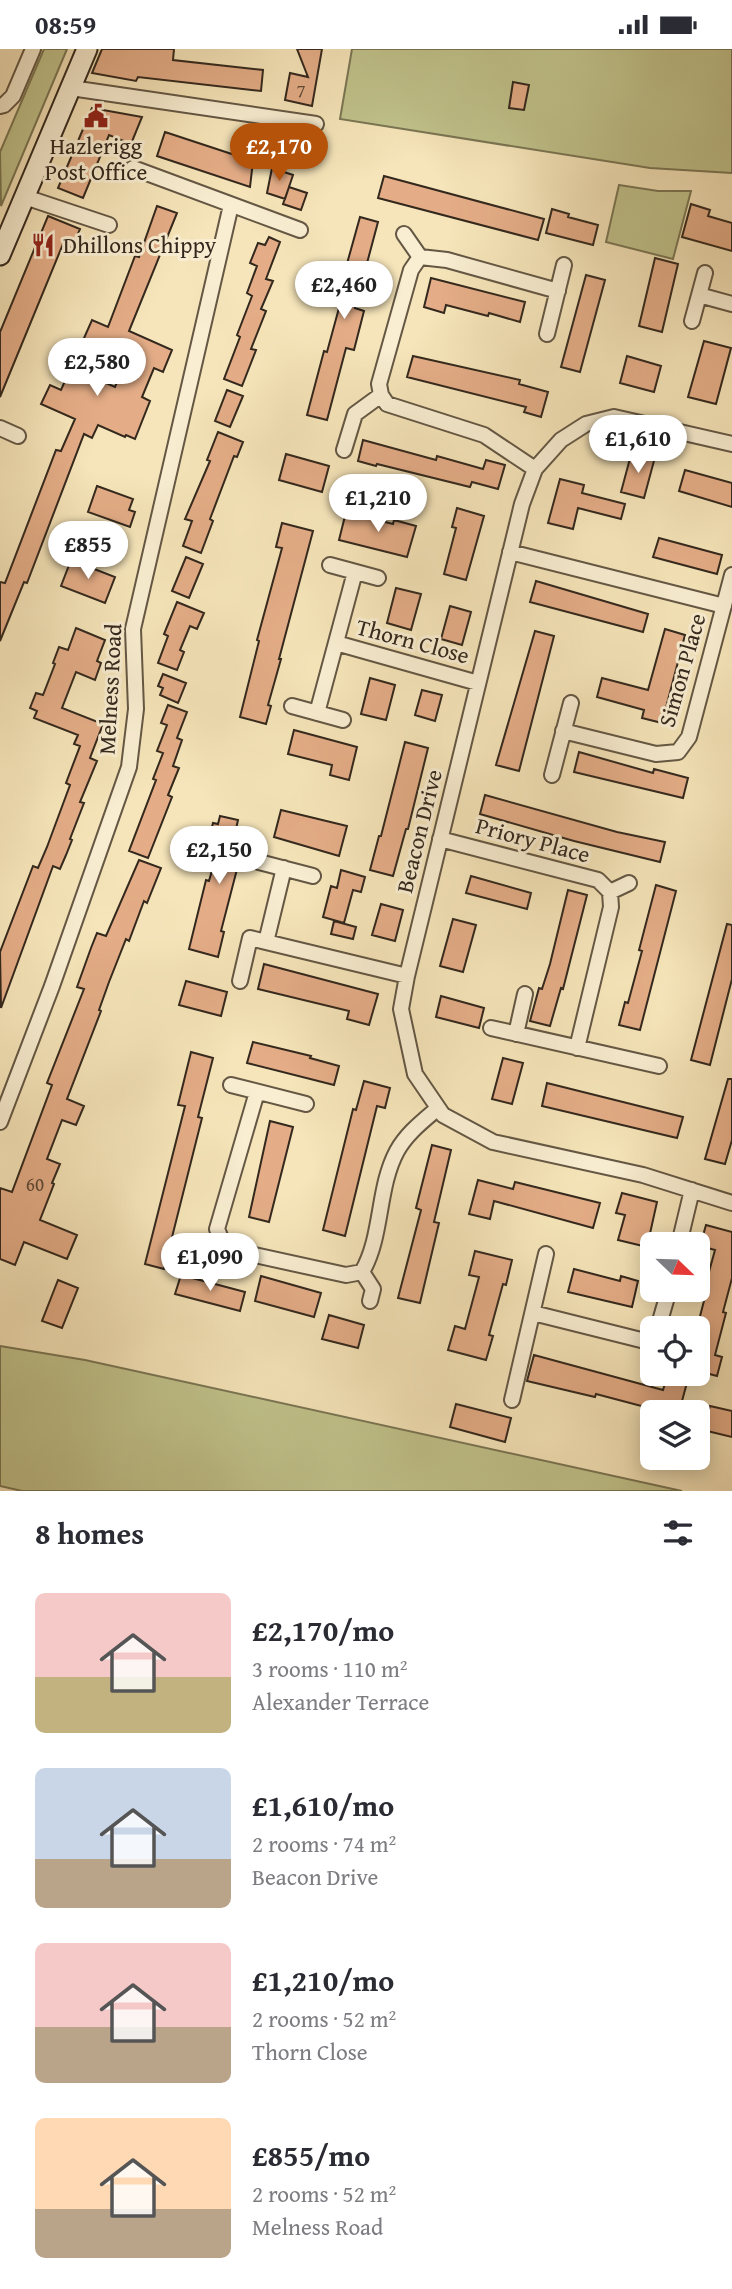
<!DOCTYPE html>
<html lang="en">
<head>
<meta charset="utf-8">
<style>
	:root { --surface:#fff; --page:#f2f2f3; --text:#2b2b33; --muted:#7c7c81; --accent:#b45309 }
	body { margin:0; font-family:"Gentium Book Plus",serif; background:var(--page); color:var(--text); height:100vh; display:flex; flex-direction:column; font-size:26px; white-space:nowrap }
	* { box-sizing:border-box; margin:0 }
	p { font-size:23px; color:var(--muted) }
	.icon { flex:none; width:38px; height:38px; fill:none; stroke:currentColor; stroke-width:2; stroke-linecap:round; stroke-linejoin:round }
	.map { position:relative; height:1442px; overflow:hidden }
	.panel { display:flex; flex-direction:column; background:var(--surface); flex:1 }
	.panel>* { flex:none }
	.needle { width:46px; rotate:113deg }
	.buttons { position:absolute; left:640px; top:1183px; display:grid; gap:14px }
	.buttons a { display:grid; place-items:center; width:70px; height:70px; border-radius:10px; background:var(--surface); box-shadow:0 4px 18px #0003; font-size:35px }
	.price { position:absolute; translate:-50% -60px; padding:0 16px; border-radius:24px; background:#fff; color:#222; font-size:23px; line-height:46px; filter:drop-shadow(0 2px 4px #0008) }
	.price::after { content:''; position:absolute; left:50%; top:42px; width:21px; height:16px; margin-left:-10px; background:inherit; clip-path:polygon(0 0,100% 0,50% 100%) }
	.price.active { background:var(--accent); color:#fff }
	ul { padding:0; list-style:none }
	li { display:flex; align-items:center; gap:21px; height:175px; padding:0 35px }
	li span { display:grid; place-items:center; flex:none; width:196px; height:140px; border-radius:10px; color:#555 }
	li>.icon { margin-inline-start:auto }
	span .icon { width:84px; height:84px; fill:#fffc; stroke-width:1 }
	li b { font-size:30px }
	h2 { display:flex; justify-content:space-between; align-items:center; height:84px; padding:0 35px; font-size:30px }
	.status { display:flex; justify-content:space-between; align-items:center; height:49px; padding:0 35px; background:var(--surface); direction:ltr }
	.status svg { height:19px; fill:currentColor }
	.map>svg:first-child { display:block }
	.green { fill:#c1c38c; stroke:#7a7654; stroke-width:2 }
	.building { fill:#e4ad87; stroke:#33281d; stroke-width:2; fill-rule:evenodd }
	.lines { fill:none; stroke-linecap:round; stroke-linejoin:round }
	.street-casing { stroke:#645744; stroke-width:18 }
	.secondary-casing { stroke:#33281d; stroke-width:23 }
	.street { stroke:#f9eed2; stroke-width:14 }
	.secondary { stroke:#f9eed2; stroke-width:19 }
	.labels { text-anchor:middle; stroke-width:6; stroke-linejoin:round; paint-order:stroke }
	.number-label { font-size:19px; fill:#5f4938 }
	.poi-label { font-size:23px; fill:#33281d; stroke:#f9eed2 }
	.street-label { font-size:23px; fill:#33281d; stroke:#f9eed2 }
</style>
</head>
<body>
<div class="status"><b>08:59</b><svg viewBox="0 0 49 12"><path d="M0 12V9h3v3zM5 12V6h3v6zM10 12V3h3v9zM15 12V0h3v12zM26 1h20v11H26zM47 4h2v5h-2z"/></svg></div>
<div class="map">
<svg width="732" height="1442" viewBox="0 0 732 1442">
	<rect width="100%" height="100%" fill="#f6e5ba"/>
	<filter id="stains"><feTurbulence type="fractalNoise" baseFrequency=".00286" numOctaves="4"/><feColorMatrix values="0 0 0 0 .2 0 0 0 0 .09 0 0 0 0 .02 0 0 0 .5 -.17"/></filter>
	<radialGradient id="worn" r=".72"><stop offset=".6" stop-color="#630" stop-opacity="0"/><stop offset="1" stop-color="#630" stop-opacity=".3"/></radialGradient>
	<path class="green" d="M44,0H67L1,157L0,103Z
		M352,0H732V124L650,119L340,70Z
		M619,136L658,142H691L673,210L606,193Z
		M0,1297L85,1311L682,1442H22L0,1437Z"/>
	<path class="building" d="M102,0H174L173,11L263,21L261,42L138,28L136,32L92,24Z
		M297,0H322L312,57L285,51L290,24L308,28Z
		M513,33L529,36L524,61L509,59Z
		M92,59L142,68L131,95L109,86L83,149L58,139Z
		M165,83L253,112L250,138L157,107Z
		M272,119L293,126L285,150L267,144Z
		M384,127L544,170L538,191L378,149Z
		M289,138L307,144L301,161L283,155Z
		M691,155L710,161L708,167L732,174V202L682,188Z
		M157,157L177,164L129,282L172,301L163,323L154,319L142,348L150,352L135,390L126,386L125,388L98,376L92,389L84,385L27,534L24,533L0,592V533L5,534L56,401L61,402L75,370L41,355L50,336L61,341L92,271L108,278L135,207L139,208ZM98,300L126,312L115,338L87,326Z
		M552,160L569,165L568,168L598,176L593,196L546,184Z
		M48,167L80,180L72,199L63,195L0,348V283Z
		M360,168L378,173L355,259L364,262L354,301L346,299L327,371L307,366L324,302L327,303L342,248L338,247Z
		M269,188L280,193L266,230L273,232L261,260L266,262L251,300L256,301L242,337L224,330L240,288L237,286L252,247L247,244L257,217L250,214L258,194L265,196Z
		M655,209L678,215L662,283L639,277Z
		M586,226L605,231L580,323L561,318Z
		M431,229L525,253L520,273L489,264L488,267L446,256L444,264L424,258Z
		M704,292L731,299L716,355L688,348Z
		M413,307L520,331L519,335L548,343L541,368L524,363L526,358L407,328Z
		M627,307L661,317L654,343L620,334Z
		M227,341L243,347L230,378L215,372Z
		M218,383L243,393L237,408L234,407L210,470L213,472L201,504L183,497L192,472L185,470L210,412L207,411Z
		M363,391L436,411L437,407L483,420L486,411L505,416L498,440L472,433L470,438L377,415L376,417L358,412Z
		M632,402L655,408L644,449L621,443Z
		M286,405L329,417L322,443L279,431Z
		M685,421L732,434V458L679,442Z
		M560,430L584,436L582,444L625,455L621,470L578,459L573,480L548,474Z
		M97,437L133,450L129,461L135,463L130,478L88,463Z
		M457,459L484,467L466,531L444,525L456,479L452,478Z
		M346,463L393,475L394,471L416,477L407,508L339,491Z
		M282,474L313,482L279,610H281L268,656L271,657L266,675L240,668L259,592L257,591L282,499L276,498Z
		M659,489L722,506L717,525L653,508Z
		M186,508L203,515L189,549L172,542Z
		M71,511L115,528L105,554L61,537Z
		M536,532L648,565L643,583L530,553Z
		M396,539L421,545L411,581L387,574Z
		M177,553L204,564L197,580L190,577L180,601L184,603L177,621L158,614L168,587L164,585Z
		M450,557L471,563L462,596L441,590Z
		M76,579L105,591L97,612L101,614L95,631L76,623L62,659L103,675L90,709L97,712L80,753L84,754L70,790L72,791L66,806L60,820L53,817L1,959L0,903L33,817L38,819L47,798L70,736L66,734L80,697L74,695L78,686L34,669L37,662L30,659L36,644L43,646L55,615L53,614L59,598L68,601Z
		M665,580L685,586L662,674L642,669L644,661L597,648L602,629L648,641Z
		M535,582L554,587L519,722L496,716Z
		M163,625L186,634L178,654L160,646L163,639L158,637Z
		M370,629L395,636L386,671L361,665Z
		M422,641L442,646L435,672L415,666Z
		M168,656L187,663L177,689L182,691L173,717L179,719L168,746L172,748L148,809L129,802L156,731L153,730L163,704L157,702L167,676L161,674Z
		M294,681L357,698L349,731L330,726L332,716L288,705Z
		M405,693L428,699L408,780H406L393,827L370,821L379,787H381Z
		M579,703L653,724L654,720L688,729L683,749L574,723Z
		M485,746L617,783L665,793L660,813L574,792L480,765Z
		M281,761L347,777L339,807L274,788Z
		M220,767L238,771L236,780L251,784L246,804L243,803L236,824L221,882L224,883L218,908L189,900L206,831L209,832L219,797L208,794L213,774L218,775Z
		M139,811L161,819L147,854L144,852L129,892L126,890L109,933L99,961L101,962L67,1050L84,1057L76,1076L62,1071L47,1110L60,1115L52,1134L54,1135L40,1171L77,1186L67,1210L24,1193L15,1216L0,1210V1139L12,1143L52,1036L47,1034L84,940L77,938L91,899L97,884L106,887Z
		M341,821L365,828L361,843L353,841L344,874L323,868L331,837L337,839Z
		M471,827L531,844L527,860L466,844Z
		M656,836L676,842L640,981L619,976L625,953L628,954L642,902L639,901Z
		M568,841L587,846L563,940L561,939L550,977L530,972L539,939L542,940L550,915Z
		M381,855L403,861L395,892L372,886Z
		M453,870L476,876L463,923L440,917Z
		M334,872L356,878L353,890L331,885Z
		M727,875L732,876V930L710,1016L691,1011Z
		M264,915L378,945L369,976L347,970L349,962L258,940Z
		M186,932L227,943L221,967L179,956Z
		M441,947L484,959L479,979L436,968Z
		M253,993L311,1007L310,1009L339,1017L334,1036L247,1014Z
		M191,1003L213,1009L198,1068L202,1069L164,1220L145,1215L185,1057L178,1056Z
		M503,1009L523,1014L512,1055L492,1050Z
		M728,1030H732V1091L725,1115L705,1110Z
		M364,1032L390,1039L385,1059L377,1057L345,1187L323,1181L353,1060L356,1061Z
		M547,1034L683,1068L677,1089L542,1057Z
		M270,1072L293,1078L269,1173L249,1168Z
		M432,1096L451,1101L434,1173L439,1174L420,1254L398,1249L421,1161L416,1159Z
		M478,1131L513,1140L515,1133L600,1154L593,1179L494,1152L490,1170L469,1165Z
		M622,1144L657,1153L647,1198L618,1191L625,1166L616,1164Z
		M706,1176L732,1183V1229L723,1263L726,1264L715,1306L722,1308L717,1327L698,1322V1275L705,1248H702L715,1201L700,1197Z
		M475,1202L512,1211L506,1236L503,1235L489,1286L493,1287L486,1311L448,1301L455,1277L465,1280L479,1228L469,1226Z
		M574,1220L620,1232L621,1227L638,1232L632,1258L568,1243Z
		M181,1226L245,1243L240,1262L175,1245Z
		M261,1227L321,1244L314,1268L255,1252Z
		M58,1231L78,1239L62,1279L42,1272Z
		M329,1266L364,1276L358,1299L322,1290Z
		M534,1306L663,1341L668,1325L688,1330L679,1363H664L596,1345L595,1348L527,1332Z
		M456,1355L511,1369L505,1393L450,1378Z
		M710,1357L732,1362V1388L703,1381Z"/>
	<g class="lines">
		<g class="street-casing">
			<path id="street" d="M71,39L316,75
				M0,57L4,56L13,47L33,0
				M133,119L300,181
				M25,148L109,176
				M404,185L420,208
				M699,246L732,255
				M692,272L705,224
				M547,285L564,216
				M0,379L18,387
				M732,395L614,368L586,375L561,391L535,420L522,455L407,927L401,960L415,1025L443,1066L493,1093L643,1126L732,1154
				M344,401L355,365L381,346
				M535,420L484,386L387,355L381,346L379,335L411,221L420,208L447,211L558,242
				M510,503L724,557
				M330,516L378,529
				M336,594L478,634
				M292,657L343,671
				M317,664L355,523
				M563,682L656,705L678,703L689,688L732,526
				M552,726L571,654
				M440,790L598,831L610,843L611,858L577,999
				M259,813L313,827
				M284,819L266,893L407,927
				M610,843L629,834
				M240,932L250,889L266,893
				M491,979L659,1017
				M516,985L525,945
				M231,1036L306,1055
				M257,1043L217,1180L224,1197L241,1203L346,1226L362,1223C383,1187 377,1139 397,1102C407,1084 423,1072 438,1059
				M0,1073L52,937L129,718L136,660L133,580L231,156
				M679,1195L692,1141
				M193,1208L214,1204L224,1197
				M362,1223L373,1240L370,1252
				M533,1264L641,1291L653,1289
				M658,1279L669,1241
				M512,1351L546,1205"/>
		</g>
		<g class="secondary-casing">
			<path id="secondary" d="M0,206L87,0"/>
		</g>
		<use href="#street" class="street"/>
		<use href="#secondary" class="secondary"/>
	</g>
	<defs>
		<g id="civic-bare" transform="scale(1.89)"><path d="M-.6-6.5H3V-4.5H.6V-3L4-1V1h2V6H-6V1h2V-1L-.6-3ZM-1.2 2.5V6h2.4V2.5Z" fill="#8f2418" stroke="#f9eed2" stroke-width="2.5" paint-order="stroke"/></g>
		<g id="restaurant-bare" transform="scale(1.89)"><path d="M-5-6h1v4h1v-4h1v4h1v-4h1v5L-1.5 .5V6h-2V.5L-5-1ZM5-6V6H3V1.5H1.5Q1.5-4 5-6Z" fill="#8f2418" stroke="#f9eed2" stroke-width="2.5" paint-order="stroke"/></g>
	</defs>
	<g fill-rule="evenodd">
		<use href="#civic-bare" x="96" y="67"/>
		<use href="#restaurant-bare" x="43" y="196"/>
	</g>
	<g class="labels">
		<g class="number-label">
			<text x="301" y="48">7</text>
			<text x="35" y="1142">60</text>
		</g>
		<g class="poi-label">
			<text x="96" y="105">Hazlerigg<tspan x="96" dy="26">Post Office</tspan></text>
			<text x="63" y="204" text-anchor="start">Dhillons Chippy</text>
		</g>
		<g class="street-label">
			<text transform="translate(413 592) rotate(15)" y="8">Thorn Close</text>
			<text transform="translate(682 621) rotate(-74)" y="8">Simon Place</text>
			<text transform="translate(110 640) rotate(-87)" y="8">Melness Road</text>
			<text transform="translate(419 782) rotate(-76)" y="8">Beacon Drive</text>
			<text transform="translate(533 791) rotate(15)" y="8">Priory Place</text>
		</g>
	</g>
	<rect width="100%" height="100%" filter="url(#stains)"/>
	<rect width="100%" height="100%" fill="url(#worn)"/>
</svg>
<div class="buttons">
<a><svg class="needle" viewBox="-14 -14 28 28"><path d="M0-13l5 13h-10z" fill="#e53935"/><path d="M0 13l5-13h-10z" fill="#7c7c81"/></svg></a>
<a><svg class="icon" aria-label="locate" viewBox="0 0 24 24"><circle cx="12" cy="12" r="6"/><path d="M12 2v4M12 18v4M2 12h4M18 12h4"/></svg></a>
<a><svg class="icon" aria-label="layers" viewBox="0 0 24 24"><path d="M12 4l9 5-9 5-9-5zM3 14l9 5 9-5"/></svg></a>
</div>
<b class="price active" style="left:279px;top:134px">£2,170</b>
<b class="price" style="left:344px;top:272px">£2,460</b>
<b class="price" style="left:97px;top:349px">£2,580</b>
<b class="price" style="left:638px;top:426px">£1,610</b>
<b class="price" style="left:378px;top:485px">£1,210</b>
<b class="price" style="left:88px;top:532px">£855</b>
<b class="price" style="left:219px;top:837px">£2,150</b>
<b class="price" style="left:210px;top:1244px">£1,090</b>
</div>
<section class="panel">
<h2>8 homes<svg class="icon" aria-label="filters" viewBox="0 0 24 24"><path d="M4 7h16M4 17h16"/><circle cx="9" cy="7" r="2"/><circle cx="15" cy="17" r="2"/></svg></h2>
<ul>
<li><span style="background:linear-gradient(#f6c9c9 60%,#c2b280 0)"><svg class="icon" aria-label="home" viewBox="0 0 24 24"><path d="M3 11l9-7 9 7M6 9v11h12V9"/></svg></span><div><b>£2,170/mo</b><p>3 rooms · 110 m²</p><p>Alexander Terrace</p></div></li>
<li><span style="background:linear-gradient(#c9d6e8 65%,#b9a48a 0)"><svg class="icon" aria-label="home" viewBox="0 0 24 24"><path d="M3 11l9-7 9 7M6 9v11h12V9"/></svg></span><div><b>£1,610/mo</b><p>2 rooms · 74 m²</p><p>Beacon Drive</p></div></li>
<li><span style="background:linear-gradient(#f6c9c9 60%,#b9a48a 0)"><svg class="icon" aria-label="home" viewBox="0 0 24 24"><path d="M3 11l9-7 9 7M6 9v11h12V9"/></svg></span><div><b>£1,210/mo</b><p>2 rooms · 52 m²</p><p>Thorn Close</p></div></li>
<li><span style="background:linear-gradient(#ffd9b3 65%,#b9a48a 0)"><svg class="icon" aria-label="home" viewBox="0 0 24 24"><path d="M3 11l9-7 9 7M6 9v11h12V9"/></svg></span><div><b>£855/mo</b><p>2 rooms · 52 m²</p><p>Melness Road</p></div></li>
</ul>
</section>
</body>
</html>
